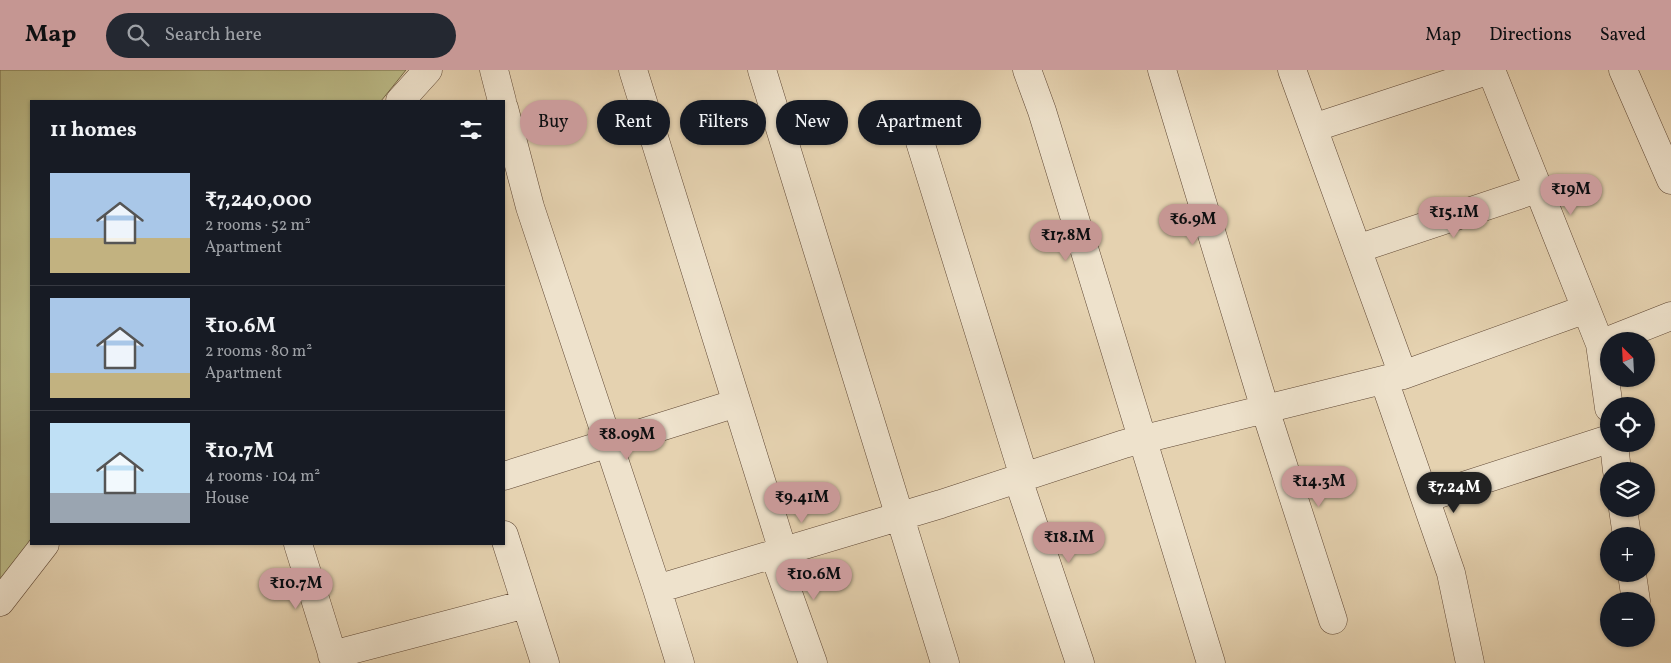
<!DOCTYPE html>
<html lang="en">
<head>
<meta charset="utf-8">
<style>
	:root { --surface:#171b24; --page:#242831; --text:#f1f3f6; --muted:#9ea1a6; --line:#363941; --accent:#c59692 }
	body { margin:0; font-family:Vollkorn,serif; background:var(--page); color:var(--text); height:100vh; display:flex; flex-direction:column; font-size:19px; white-space:nowrap }
	* { box-sizing:border-box; margin:0 }
	p { font-size:16px; color:var(--muted) }
	.icon { flex:none; width:28px; height:28px; fill:none; stroke:currentColor; stroke-width:2; stroke-linecap:round; stroke-linejoin:round }
	.map { position:relative; flex:1; overflow:hidden }
	.details { position:absolute; left:30px; top:30px; width:475px; height:445px; display:flex; flex-direction:column; background:var(--surface); border-radius:0px; box-shadow:0 1px 4px #0004 }
	.details>* { flex:none }
	.banner { position:absolute; left:520px; top:30px; width:475px; height:45px; display:flex; gap:10px }
	.needle { width:32px; rotate:336deg }
	.tools { position:absolute; left:1600px; top:262px; display:grid; gap:10px }
	.tools a { display:grid; place-items:center; width:55px; height:55px; border-radius:50%; background:var(--surface); box-shadow:0 1px 4px #0004; font-size:25px }
	.price { position:absolute; translate:-50% -42px; padding:0 11px; border-radius:18px; background:var(--accent); color:#111; font-size:16px; line-height:32px; filter:drop-shadow(0 1px 2px #0008) }
	.price::after { content:''; position:absolute; left:50%; top:30px; width:15px; height:11px; margin-left:-8px; background:inherit; clip-path:polygon(0 0,100% 0,50% 100%) }
	.price.selected { background:#222; color:#fff }
	ul { padding:0; list-style:none }
	li { display:flex; align-items:center; gap:15px; height:125px; padding:0 20px }
	li+li { border-top:1px solid var(--line) }
	li span { display:grid; place-items:center; flex:none; width:140px; height:100px; border-radius:0px; color:#555 }
	li>.icon { margin-inline-start:auto }
	span .icon { width:60px; height:60px; fill:#fffc; stroke-width:1 }
	li b { font-size:21px }
	h2 { display:flex; justify-content:space-between; align-items:center; height:60px; padding:0 20px; font-size:21px }
	.tag { padding:0 18px; border-radius:22px; background:var(--surface); box-shadow:0 1px 4px #0004; font-size:18px; line-height:45px }
	.tag.selected { background:var(--accent); color:#111 }
	header { display:flex; align-items:center; gap:30px; box-sizing:border-box; height:70px; padding:0 25px; background:var(--accent); color:#111 }
	header strong { font-size:24px }
	nav { display:flex; gap:28px; margin-inline-start:auto; font-size:18px }
	.search { width:350px; height:45px; background:var(--page); display:flex; align-items:center; gap:12px; box-sizing:border-box; padding:0 18px; border-radius:28px; color:var(--muted); font-size:19px }
	.map>svg:first-child { display:block }
	.green { fill:#bbba87; stroke:#766a49 }
	.lines { fill:none; stroke-linecap:round; stroke-linejoin:round }
	.minor-casing { stroke:#5f4734; stroke-width:29 }
	.minor { stroke:#eee2cc; stroke-width:28 }
</style>
</head>
<body>
<header>
<strong>Map</strong>
<div class="search"><svg class="icon" aria-label="search" viewBox="0 0 24 24"><circle cx="10" cy="10" r="6"/><path d="M15 15l6 6"/></svg>Search here</div>
<nav><a>Map</a><a>Directions</a><a>Saved</a></nav>
</header>
<div class="map">
<svg width="1671" height="593" viewBox="0 0 1671 593">
	<rect width="100%" height="100%" fill="#e5d2b0"/>
	<filter id="stains"><feTurbulence type="fractalNoise" baseFrequency=".004" numOctaves="4"/><feColorMatrix values="0 0 0 0 .2 0 0 0 0 .09 0 0 0 0 .02 0 0 0 .5 -.17"/></filter>
	<radialGradient id="worn" r=".72"><stop offset=".6" stop-color="#630" stop-opacity="0"/><stop offset="1" stop-color="#630" stop-opacity=".3"/></radialGradient>
	<path class="green" d="M0,0H406L381,31H31V473L0,513Z"/>
	<g class="lines">
		<g class="minor-casing">
			<path id="minor" d="M494,0L502,31
				M633,0L783,481
				M762,0L945,593
				M1027,0L1042,41L1211,593
				M1162,0L1265,339L1333,550
				M1292,0L1403,305L1586,239
				M1491,0L1600,274L1671,246
				M1623,0L1671,110
				M400,31L428,0
				M504,38L530,137L657,519L941,434L1124,374L1403,305
				M912,46L1024,407
				M1313,58L1490,0
				M1357,179L1537,119
				M1600,274L1609,338
				M1384,310L1451,503L1470,593
				M1614,374L1617,401
				M504,406L737,333
				M1018,409L1080,593
				M1426,428L1609,369
				M1623,439L1627,466
				M504,465L545,593
				M298,474L335,593
				M774,484L813,593
				M1632,504L1636,531
				M657,519L680,593
				M0,532L45,474
				M332,585L526,534"/>
		</g>
		<use href="#minor" class="minor"/>
	</g>
	<rect width="100%" height="100%" filter="url(#stains)"/>
	<rect width="100%" height="100%" fill="url(#worn)"/>
</svg>
<div class="tools">
<a><svg class="needle" viewBox="-14 -14 28 28"><path d="M0-13l5 13h-10z" fill="#e53935"/><path d="M0 13l5-13h-10z" fill="#9ea1a6"/></svg></a>
<a><svg class="icon" aria-label="locate" viewBox="0 0 24 24"><circle cx="12" cy="12" r="6"/><path d="M12 2v4M12 18v4M2 12h4M18 12h4"/></svg></a>
<a><svg class="icon" aria-label="layers" viewBox="0 0 24 24"><path d="M12 4l9 5-9 5-9-5zM3 14l9 5 9-5"/></svg></a>
<a>+</a>
<a>−</a>
</div>
<b class="price" style="left:1571px;top:146px">₹19M</b>
<b class="price" style="left:1454px;top:169px">₹15.1M</b>
<b class="price" style="left:1193px;top:176px">₹6.9M</b>
<b class="price" style="left:1066px;top:192px">₹17.8M</b>
<b class="price" style="left:627px;top:391px">₹8.09M</b>
<b class="price" style="left:1319px;top:438px">₹14.3M</b>
<b class="price selected" style="left:1454px;top:444px">₹7.24M</b>
<b class="price" style="left:802px;top:454px">₹9.41M</b>
<b class="price" style="left:1069px;top:494px">₹18.1M</b>
<b class="price" style="left:814px;top:531px">₹10.6M</b>
<b class="price" style="left:296px;top:540px">₹10.7M</b>
<div class="banner">
<a class="tag selected">Buy</a>
<a class="tag">Rent</a>
<a class="tag">Filters</a>
<a class="tag">New</a>
<a class="tag">Apartment</a>
</div>
<section class="details">
<h2>11 homes<svg class="icon" aria-label="filters" viewBox="0 0 24 24"><path d="M4 7h16M4 17h16"/><circle cx="9" cy="7" r="2"/><circle cx="15" cy="17" r="2"/></svg></h2>
<ul>
<li><span style="background:linear-gradient(#a9c7e8 65%,#c2b280 0)"><svg class="icon" aria-label="home" viewBox="0 0 24 24"><path d="M3 11l9-7 9 7M6 9v11h12V9"/></svg></span><div><b>₹7,240,000</b><p>2 rooms · 52 m²</p><p>Apartment</p></div></li>
<li><span style="background:linear-gradient(#a9c7e8 75%,#c2b280 0)"><svg class="icon" aria-label="home" viewBox="0 0 24 24"><path d="M3 11l9-7 9 7M6 9v11h12V9"/></svg></span><div><b>₹10.6M</b><p>2 rooms · 80 m²</p><p>Apartment</p></div></li>
<li><span style="background:linear-gradient(#bfe0f5 70%,#9aa5b1 0)"><svg class="icon" aria-label="home" viewBox="0 0 24 24"><path d="M3 11l9-7 9 7M6 9v11h12V9"/></svg></span><div><b>₹10.7M</b><p>4 rooms · 104 m²</p><p>House</p></div></li>
</ul>
</section>
</div>
</body>
</html>
